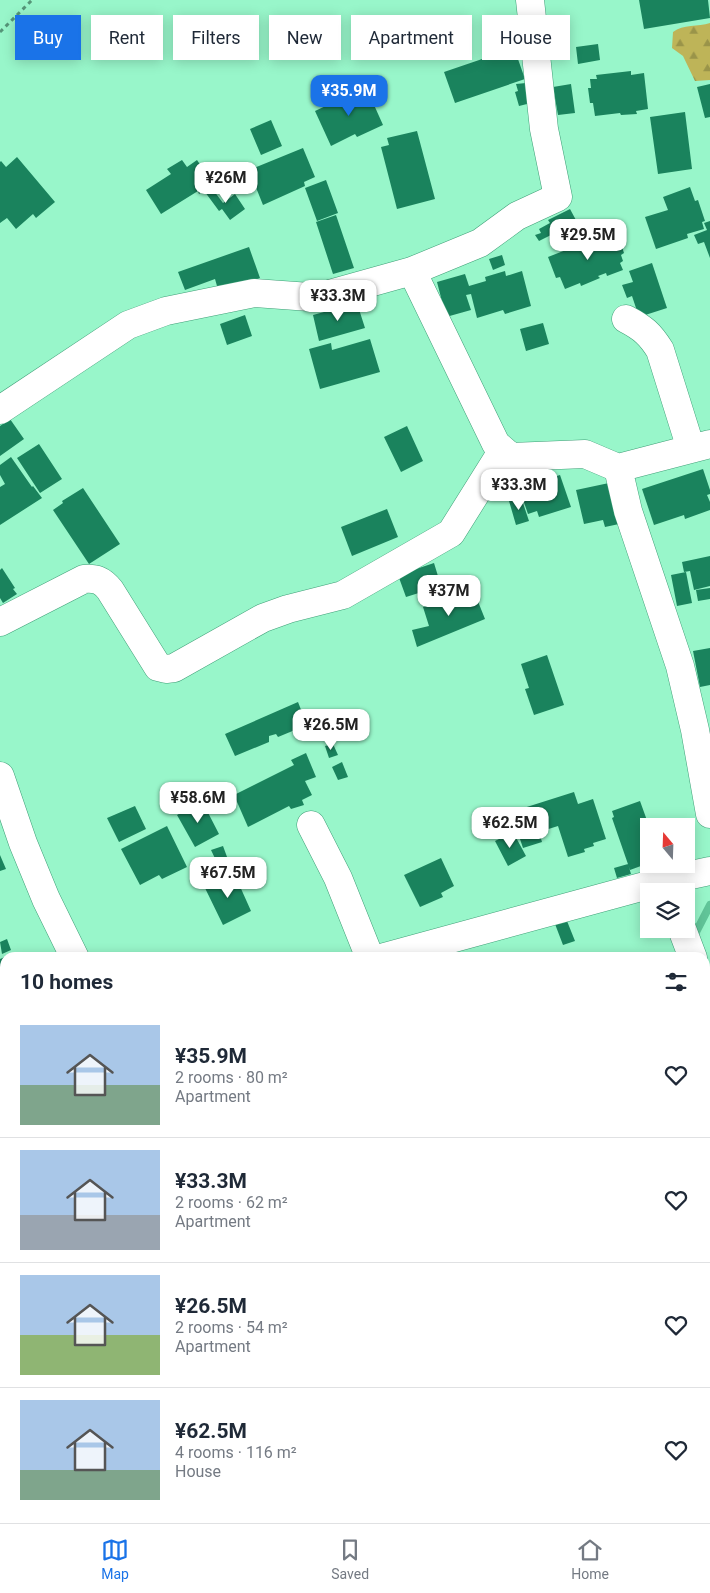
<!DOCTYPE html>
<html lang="en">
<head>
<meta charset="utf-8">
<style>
	:root { --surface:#fff; --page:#f6f6f7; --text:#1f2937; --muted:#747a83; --line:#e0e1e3; --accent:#1a73e8 }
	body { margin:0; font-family:Roboto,sans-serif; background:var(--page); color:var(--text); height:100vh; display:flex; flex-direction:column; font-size:19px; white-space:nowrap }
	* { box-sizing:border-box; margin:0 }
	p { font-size:16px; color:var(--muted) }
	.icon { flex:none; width:28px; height:28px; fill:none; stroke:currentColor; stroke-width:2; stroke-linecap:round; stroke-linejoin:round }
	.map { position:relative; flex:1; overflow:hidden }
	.drawer { position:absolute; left:0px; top:952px; width:710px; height:571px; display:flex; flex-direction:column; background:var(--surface); border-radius:15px 15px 0 0; box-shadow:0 2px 12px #0003 }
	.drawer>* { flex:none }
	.banner { position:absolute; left:15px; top:15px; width:680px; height:45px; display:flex; gap:10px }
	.needle { width:32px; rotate:341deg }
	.fabs { position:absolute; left:640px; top:818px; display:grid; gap:10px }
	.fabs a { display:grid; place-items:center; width:55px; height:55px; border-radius:0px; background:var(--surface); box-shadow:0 2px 12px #0003; font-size:25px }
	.price { position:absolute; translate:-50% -42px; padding:0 11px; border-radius:10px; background:#fff; color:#222; font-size:16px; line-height:32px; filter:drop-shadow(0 1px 2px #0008) }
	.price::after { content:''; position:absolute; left:50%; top:30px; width:15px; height:11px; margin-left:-8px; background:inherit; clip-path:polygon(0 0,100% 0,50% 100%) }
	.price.current { background:var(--accent); color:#fff }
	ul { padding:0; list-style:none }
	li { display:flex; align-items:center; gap:15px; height:125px; padding:0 20px }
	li+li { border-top:1px solid var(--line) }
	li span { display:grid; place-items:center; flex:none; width:140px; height:100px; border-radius:0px; color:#555 }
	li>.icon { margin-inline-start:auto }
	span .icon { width:60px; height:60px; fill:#fffc; stroke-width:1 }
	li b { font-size:21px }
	h2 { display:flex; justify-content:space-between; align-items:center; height:60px; padding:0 20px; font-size:21px }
	.tag { padding:0 18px; border-radius:0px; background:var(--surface); box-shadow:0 2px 12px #0003; font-size:18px; line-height:45px }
	.tag.current { background:var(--accent); color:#fff }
	.tab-bar { display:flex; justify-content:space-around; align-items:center; height:70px; border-top:1px solid var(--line); background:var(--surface); font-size:14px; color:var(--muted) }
	.tab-bar a { display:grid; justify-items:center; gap:2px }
	.tab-bar .current { color:var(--accent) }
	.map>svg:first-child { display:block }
	.forest { fill:url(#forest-firs) }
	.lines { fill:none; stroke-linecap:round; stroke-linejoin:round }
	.stream { stroke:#61c599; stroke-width:8 }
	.building { fill:#1a835d }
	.minor-casing { stroke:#3f9f77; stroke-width:29 }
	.path { stroke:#559578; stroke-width:3; stroke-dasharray:4 4; stroke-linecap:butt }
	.minor { stroke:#fff; stroke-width:28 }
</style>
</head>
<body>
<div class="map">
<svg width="710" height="1523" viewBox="0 0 710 1523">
	<defs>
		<pattern id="forest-firs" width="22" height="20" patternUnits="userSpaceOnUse" patternTransform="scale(1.25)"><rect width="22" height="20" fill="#beb458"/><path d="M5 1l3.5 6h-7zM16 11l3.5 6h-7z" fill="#9a9449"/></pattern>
	</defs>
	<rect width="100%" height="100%" fill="#98f6ca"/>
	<path class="forest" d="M710,23V80L695,81L683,56L672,48L673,32C683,24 698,27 710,23Z"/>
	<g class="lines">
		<path class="stream" d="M693,938L710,905
			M25,1523L30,1519"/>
	</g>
	<path class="building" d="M639,0H708L710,18L644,29Z
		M459,28L465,50L442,55L437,35Z
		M598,44L600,60L578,64L576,47Z
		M513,45L525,79L455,103L444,72L488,57L487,53Z
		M631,71V75L644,73L648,109L636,111L637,114L621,115L620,113L595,116L593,103H590L588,88H591L590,79H597L596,75Z
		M526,83L531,103L519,106L515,92L518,91L516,84Z
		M571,84L575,113L558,115L553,87Z
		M710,84V117L705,118L697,87Z
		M366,87L383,125L357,137L355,134L331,146L315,111Z
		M685,112L692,169L658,174L650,117Z
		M271,120L282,146L261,155L250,129Z
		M417,131L435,199L397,209L381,147L389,145L387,138Z
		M303,148L315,177L304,182L305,186L263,205L249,170Z
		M17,157L55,202L36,218L33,214L16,229L7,218L0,223V162L1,161L6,167Z
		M182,160L187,167L197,160L209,178L207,180L211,186L199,194L198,191L161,214L146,190L171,174L167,169Z
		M326,180L338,213L317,221L305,188Z
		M211,187L223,203L235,194L245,209L230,220L222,209L219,211L205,192Z
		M690,187L695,201L698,200L705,221L702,222L704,229L687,234L688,238L656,249L645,217L668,210L663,197Z
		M570,209L577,222L539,241L535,235L541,233L539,229L550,223L548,220Z
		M336,215L354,268L333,274L316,222Z
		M710,221V258L704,242L698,244L694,235L707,230L704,223Z
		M612,232L617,245L621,244L624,253L621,255L623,261L620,263L623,270L607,276L606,273L598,276L600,278L581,286L580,283L565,289L560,277L556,278L548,257Z
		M249,247L260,278L219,293L215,279L185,290L178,272Z
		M502,255L505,265L493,270L489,259Z
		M652,263L667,308L639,317L632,296L627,298L622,285L633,282L629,271Z
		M505,271L506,276L522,271L531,306L505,314L503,310L477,318L471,294L466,295L471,310L446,317L437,282L465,274L469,286L486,281L485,277Z
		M357,303L365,328L319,341L313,315Z
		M245,315L252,336L227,345L220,324Z
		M543,323L549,344L526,351L520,329Z
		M370,339L380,372L320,389L309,349L331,343L332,350Z
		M10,419L24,439L0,456V426Z
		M407,426L423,461L401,472L384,437Z
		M39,444L62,479L40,493L17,458Z
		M11,457L32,487L33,486L42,498L0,525V487L5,484L0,475V465Z
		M703,469L710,490V494L707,495L710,502V510L685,519L684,515L654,525L642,489Z
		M560,475L571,507L539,517L537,511L528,514L519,488Z
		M609,483L619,524L605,527L603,520L584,524L576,490Z
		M83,488L120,544L89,564L53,510L63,503L62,501Z
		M521,497L529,521L516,525L509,501Z
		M387,509L398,537L352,556L341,527Z
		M710,556V586L694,590L690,571L684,572L682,562Z
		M434,563L441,586L406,597L398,575Z
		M2,568L15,588L13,589L17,594L3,603L0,598V570Z
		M686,572L692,603L677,606L671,575Z
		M710,588V599L698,601L696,590Z
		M473,589L485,619L417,647L412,630L429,626L423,607Z
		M710,648V685L700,687L693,651Z
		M547,655L564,705L534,715L525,689L529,688L521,664Z
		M298,702L307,725L278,737L276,734L269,736V742L235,756L225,734Z
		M333,744L338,755L329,758L325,746Z
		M306,753L316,777L305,781L312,795L302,800L304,805L291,809L289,806L248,827L234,795L294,765L291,760Z
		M342,762L348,777L338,780L332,767Z
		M574,792L578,804L593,799L606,839L593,843L594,846L584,849L585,852L568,857L558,826L539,832L542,842L523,848L511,812Z
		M202,801L219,834L195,847L177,815Z
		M640,801L649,826V863L630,870L612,818L614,817L612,811Z
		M135,806L146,829L119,842L107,818Z
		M167,826L187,867L162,879L159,875L140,885L121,849Z
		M513,832L526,856L508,866L495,841Z
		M223,846L230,865L220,869L211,850Z
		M0,855L6,869L0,871Z
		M441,858L454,886L441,893L443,897L420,907L404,875Z
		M628,864L631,874L617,878L614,868Z
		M234,873L251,911L223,925L205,888Z
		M567,921L575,941L563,945L555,924Z
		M7,939L11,950L2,954L0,942Z
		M10,955L11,958H5V970L0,972V959Z
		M5,971V996L2,997L0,992V973Z
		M0,1262L5,1272V1302L0,1304Z
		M5,1391V1411L0,1403V1395Z"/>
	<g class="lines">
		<g class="minor-casing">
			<path id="minor" d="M412,271L496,444L511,457L585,454L618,468L710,444
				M626,319C643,328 650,334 660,350L691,449
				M0,410L128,325L166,311L254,293L310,297L326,295L412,271L480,243L517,216L558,197L544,129L530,0
				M618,468L628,511L680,666L695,730L710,814
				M0,622L84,579C96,578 102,580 110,590L158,667L166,669L174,668L263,618L288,609L343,595L451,533L503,450
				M0,776L23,843L46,899L75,958
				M311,825L338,878L370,958
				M682,929L693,958
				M381,958L663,881L710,871
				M705,988L710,1001
				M0,1083L5,1082
				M705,1136L710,1133
				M46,1523L50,1519"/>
		</g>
		<path class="path" d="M0,32L32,0
			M459,1519L461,1523"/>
		<use href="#minor" class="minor"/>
	</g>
</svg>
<div class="fabs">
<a><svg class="needle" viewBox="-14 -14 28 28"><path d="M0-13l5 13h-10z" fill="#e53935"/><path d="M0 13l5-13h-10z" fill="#747a83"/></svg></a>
<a><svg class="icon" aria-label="layers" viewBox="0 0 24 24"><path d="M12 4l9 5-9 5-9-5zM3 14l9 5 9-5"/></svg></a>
</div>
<b class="price current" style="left:349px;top:117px">¥35.9M</b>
<b class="price" style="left:226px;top:204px">¥26M</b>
<b class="price" style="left:588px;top:261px">¥29.5M</b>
<b class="price" style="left:338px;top:322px">¥33.3M</b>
<b class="price" style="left:519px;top:511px">¥33.3M</b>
<b class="price" style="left:449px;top:617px">¥37M</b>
<b class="price" style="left:331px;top:751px">¥26.5M</b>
<b class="price" style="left:198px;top:824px">¥58.6M</b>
<b class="price" style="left:510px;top:849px">¥62.5M</b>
<b class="price" style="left:228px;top:899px">¥67.5M</b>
<div class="banner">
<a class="tag current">Buy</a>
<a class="tag">Rent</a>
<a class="tag">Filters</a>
<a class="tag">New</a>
<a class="tag">Apartment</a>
<a class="tag">House</a>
</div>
<section class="drawer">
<h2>10 homes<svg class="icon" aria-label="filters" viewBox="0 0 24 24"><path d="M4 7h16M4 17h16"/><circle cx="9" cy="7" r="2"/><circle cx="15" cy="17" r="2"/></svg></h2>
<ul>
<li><span style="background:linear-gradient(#a9c7e8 60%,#7fa58c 0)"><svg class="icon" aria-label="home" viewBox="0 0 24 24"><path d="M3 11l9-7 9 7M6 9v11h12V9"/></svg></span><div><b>¥35.9M</b><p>2 rooms · 80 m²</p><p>Apartment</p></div><svg class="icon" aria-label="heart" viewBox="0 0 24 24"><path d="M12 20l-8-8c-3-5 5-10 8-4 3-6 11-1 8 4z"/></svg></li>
<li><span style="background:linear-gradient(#a9c7e8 65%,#9aa5b1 0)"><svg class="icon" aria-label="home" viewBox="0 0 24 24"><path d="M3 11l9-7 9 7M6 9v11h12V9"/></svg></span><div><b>¥33.3M</b><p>2 rooms · 62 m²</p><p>Apartment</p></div><svg class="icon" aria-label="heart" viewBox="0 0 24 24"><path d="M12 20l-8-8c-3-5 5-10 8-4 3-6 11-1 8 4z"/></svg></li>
<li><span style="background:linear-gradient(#a9c7e8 60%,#8fb573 0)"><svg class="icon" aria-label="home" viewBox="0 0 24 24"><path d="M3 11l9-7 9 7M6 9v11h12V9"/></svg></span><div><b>¥26.5M</b><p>2 rooms · 54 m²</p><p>Apartment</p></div><svg class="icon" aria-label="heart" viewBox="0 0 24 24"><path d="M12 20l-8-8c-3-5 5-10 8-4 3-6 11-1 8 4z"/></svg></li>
<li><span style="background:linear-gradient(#a9c7e8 70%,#7fa58c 0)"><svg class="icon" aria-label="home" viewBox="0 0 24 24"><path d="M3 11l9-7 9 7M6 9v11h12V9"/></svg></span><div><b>¥62.5M</b><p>4 rooms · 116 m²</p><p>House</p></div><svg class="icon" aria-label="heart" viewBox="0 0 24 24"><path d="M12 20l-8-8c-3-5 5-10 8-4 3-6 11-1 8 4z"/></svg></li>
</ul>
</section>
</div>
<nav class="tab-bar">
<a class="current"><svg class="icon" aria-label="map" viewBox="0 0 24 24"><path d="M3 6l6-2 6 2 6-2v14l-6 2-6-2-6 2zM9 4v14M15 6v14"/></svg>Map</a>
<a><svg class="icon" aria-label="saved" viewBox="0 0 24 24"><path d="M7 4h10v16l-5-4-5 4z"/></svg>Saved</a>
<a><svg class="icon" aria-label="home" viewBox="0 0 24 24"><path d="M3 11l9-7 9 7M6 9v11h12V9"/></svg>Home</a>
</nav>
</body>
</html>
